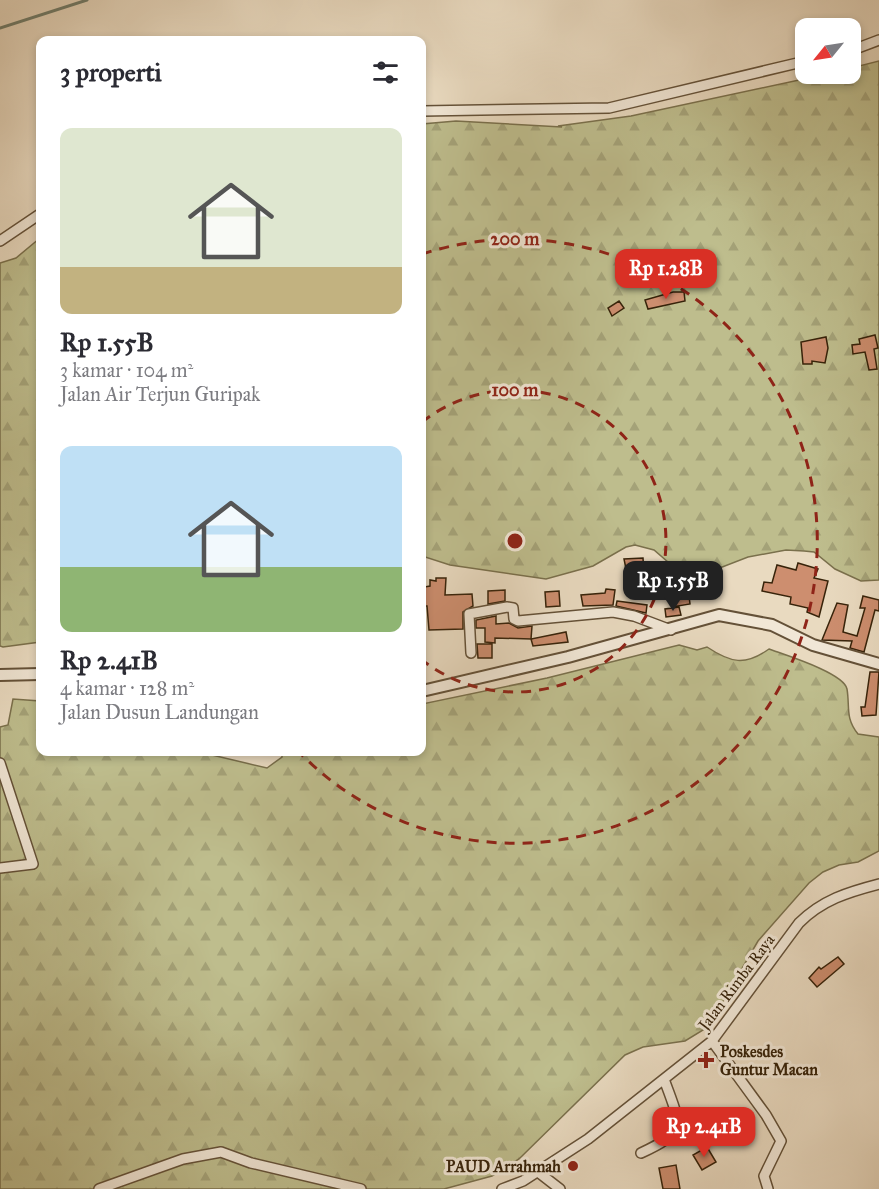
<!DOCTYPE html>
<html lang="id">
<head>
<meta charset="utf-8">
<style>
	:root { --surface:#fff; --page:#f7f7f7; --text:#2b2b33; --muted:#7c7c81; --accent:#d93025 }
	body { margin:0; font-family:"IM FELL Great Primer",serif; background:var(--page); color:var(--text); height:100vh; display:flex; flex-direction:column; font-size:22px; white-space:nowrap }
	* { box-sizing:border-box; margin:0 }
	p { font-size:20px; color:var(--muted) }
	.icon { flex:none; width:33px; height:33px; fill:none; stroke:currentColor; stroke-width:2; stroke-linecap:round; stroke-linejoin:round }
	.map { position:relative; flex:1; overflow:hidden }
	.panel { position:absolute; left:36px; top:36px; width:390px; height:720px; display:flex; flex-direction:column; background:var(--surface); border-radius:12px; box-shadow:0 3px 9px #0003 }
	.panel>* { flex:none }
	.needle { width:39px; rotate:240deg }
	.fabs { position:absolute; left:795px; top:18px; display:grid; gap:12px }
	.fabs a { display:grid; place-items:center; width:66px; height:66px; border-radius:12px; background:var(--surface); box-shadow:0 3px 9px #0003; font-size:30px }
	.price { position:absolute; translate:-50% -51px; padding:0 14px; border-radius:12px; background:var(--accent); color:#fff; font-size:20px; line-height:39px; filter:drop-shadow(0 2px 3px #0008) }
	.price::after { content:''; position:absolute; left:50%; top:36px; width:18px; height:14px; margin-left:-9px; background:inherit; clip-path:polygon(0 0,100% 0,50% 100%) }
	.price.selected { background:#222; color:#fff }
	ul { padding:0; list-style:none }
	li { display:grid; align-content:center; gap:12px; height:318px; padding:0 24px }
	li span { display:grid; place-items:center; height:186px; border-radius:12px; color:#555 }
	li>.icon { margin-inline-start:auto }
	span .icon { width:108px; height:108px; fill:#fffc; stroke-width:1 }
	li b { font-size:26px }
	h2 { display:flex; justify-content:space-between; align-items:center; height:72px; padding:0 24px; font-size:26px }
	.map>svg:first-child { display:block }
	.forest { fill:url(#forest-firs); stroke:#7a704c; stroke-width:1.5 }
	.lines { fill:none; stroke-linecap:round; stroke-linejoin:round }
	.stream { stroke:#717e6d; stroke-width:3 }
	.building { fill:#cd8e6f; stroke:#37230a; stroke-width:1.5 }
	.minor-casing { stroke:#645138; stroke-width:12 }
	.tertiary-casing { stroke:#645138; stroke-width:14 }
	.minor { stroke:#f1e7d6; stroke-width:9 }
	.tertiary { stroke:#f1e7d6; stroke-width:10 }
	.ring { fill:none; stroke:#8f2418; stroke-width:3; stroke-dasharray:10 8 }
	.poi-dot { fill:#8f2418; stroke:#f1e7d6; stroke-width:2 }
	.labels { text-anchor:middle; stroke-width:6; stroke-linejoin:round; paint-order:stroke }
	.street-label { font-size:16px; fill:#37230a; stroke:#f1e7d6 }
	.poi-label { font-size:16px; font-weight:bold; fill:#37230a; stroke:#f1e7d6; text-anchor:start }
	.centre { fill:#8f2418; stroke:#f1e7d6; stroke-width:3 }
	.ring-label { font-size:18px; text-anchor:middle; font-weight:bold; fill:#8f2418; stroke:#f1e7d6; stroke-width:6; stroke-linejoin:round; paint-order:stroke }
</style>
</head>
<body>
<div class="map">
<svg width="879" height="1189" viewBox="0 0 879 1189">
	<defs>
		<pattern id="forest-firs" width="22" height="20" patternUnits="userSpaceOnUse" patternTransform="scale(1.5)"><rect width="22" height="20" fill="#bebd8d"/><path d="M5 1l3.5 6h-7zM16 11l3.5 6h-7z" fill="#a4a278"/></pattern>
	</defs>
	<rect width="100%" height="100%" fill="#e9dac0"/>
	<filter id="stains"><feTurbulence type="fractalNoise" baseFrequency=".00333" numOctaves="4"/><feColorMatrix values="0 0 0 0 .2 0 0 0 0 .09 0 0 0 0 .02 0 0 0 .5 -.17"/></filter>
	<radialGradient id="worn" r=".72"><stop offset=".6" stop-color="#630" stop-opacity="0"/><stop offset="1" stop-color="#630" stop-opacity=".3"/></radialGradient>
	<path class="forest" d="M879,61V580L861,581L835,569L814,552L804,551L786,550L748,557L712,571L668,562L654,550L635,545L626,547L593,566L546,579L450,565L422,556V124L456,121L562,127L558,126L631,116L827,74H850L851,68Z
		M40,238V642L3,647L0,646V263L16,258Z
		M679,645L697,650L707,647C731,663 745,666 769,649C785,655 844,673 847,689C850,707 845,718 858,734L879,737V851L858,862L839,865L823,872L809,883L758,941L708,1027L685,1041L643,1047L625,1055L519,1159L492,1176L444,1189H0V727L8,725L13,699L40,701V752L212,755L267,768L282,757V752H422V704L547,678Z"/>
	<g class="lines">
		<path class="stream" d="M0,28L87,0"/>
	</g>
	<path class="building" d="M673,292H684L685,301L648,309L645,300Z
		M619,301L624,308L612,316L608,308Z
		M875,335L878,348L874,349L877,369L869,370L865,352L853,354L852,345L860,344L859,339Z
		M826,337L828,348L825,363L812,361V364H803L801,342Z
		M643,558L644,574L654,572L656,584L630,589L624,559Z
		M798,563L818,569L814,578L828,581L819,617L807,612L808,608L790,604L791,597L762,591L764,582L772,583L777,565L796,570Z
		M436,578H446L445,595L472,594L473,606L463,612V629L429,630L427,606H422V597H425L424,587L430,586V580L436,581Z
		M606,589L615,590L613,605L583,606L581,595L605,593Z
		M505,590V601L488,604V591Z
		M559,591L560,606L546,607L545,592Z
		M689,596L690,604L672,607L671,598Z
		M863,596L879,600V611L875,610L864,652L850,648L852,641L822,640L837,603L848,605L843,632L857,636L865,608H860Z
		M617,601L647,605L646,613L616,606Z
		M679,607L681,615L666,617L665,609Z
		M496,616V624L509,623L518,628L532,626L531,639L495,638V643L485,642V628H476V620Z
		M566,632L568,642L533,646L531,639Z
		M477,644H492V658H478Z
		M870,672H879L876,715L862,716L861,707H865Z
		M838,957L844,964L817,987L809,978L819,967L821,969Z
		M707,1147L716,1162L702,1170L693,1155Z
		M676,1165L680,1189H663L659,1168Z"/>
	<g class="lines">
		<g class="minor-casing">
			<path id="minor" d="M850,51L879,40
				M422,111L609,108L806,61
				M0,241L40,214
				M471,653L469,614L507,607L513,608L514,619L518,621L613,612L634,616L671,630
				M0,763L33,864L0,868
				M712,1041L766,1115L781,1141L764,1176L768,1189
				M641,1153C689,1131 680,1124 664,1079
				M538,1172L560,1189
				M99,1189L183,1159L221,1152L251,1163L361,1189
				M502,1189L523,1181L588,1139L712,1041L799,923C822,900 848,892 879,884"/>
		</g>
		<g class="tertiary-casing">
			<path id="tertiary" d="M0,675L40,674
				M422,691L568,657L719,615L772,625L813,645L879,664"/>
		</g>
		<use href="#minor" class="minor"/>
		<use href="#tertiary" class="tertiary"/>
	</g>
	<g class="ring">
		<path d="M422 422A151 151 0 1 1 422 660"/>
		<path d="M422 254A302 302 0 1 1 300 753"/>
	</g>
	<g class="poi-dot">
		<path d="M703 1051h6v6h6v6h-6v6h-6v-6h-6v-6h6z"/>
		<circle cx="573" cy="1166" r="6"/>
	</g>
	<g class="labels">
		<g class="street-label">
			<text transform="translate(736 982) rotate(-53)" y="6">Jalan Rimba Raya</text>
		</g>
		<g class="poi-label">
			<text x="720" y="1057">Poskesdes<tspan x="720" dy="18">Guntur Macan</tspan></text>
			<text x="561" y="1172" text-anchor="end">PAUD Arrahmah</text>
		</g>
	</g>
	<circle cx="515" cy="541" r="9" class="centre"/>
	<g class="ring-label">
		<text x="515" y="245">200 m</text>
		<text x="515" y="396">100 m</text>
	</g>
	<rect width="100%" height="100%" filter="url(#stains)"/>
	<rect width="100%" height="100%" fill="url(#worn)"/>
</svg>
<div class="fabs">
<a><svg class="needle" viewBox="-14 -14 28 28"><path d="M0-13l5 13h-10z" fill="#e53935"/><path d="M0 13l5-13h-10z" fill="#7c7c81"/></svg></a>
</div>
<b class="price" style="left:666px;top:300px">Rp 1.28B</b>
<b class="price selected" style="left:673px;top:612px">Rp 1.55B</b>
<b class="price" style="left:704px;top:1158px">Rp 2.41B</b>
<section class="panel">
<h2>3 properti<svg class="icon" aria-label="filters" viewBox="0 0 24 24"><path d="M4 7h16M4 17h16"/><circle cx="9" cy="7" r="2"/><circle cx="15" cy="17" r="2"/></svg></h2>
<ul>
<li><span style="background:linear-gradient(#dfe7d0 75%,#c2b280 0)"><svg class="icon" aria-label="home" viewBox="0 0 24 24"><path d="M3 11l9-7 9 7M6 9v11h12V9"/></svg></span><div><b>Rp 1.55B</b><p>3 kamar · 104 m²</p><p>Jalan Air Terjun Guripak</p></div></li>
<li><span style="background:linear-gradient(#bfe0f5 65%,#8fb573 0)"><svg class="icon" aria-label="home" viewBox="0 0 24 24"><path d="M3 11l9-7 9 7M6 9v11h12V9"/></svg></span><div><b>Rp 2.41B</b><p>4 kamar · 128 m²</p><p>Jalan Dusun Landungan</p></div></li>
</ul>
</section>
</div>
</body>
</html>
